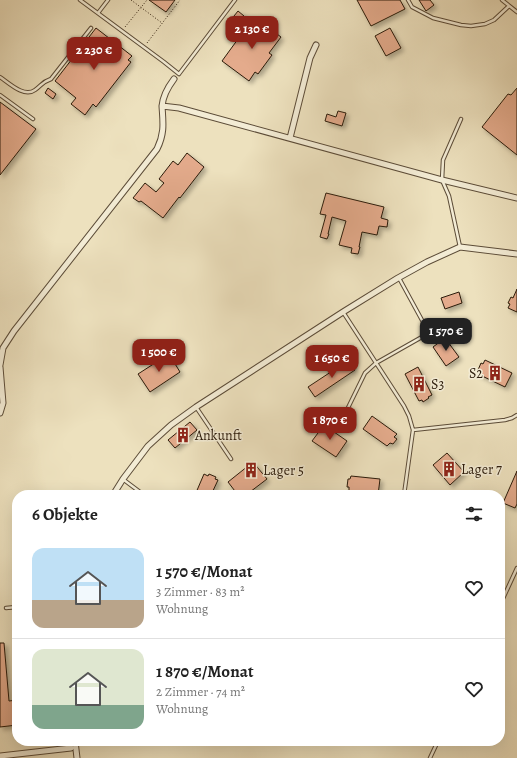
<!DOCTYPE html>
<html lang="de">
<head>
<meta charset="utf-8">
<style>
	:root { --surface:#fff; --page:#f6f6f6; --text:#222; --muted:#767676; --line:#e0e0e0; --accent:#8f2418 }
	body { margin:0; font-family:Alegreya,serif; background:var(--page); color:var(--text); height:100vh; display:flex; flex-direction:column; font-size:15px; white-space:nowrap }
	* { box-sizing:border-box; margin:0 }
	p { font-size:13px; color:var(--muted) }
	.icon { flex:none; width:22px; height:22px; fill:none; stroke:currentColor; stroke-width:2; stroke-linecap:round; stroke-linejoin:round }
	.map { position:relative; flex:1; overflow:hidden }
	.panel { position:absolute; left:12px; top:490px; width:493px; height:256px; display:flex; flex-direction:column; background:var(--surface); border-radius:16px; box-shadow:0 4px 16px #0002 }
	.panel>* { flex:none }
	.price { position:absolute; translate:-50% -34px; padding:0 9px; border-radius:8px; background:var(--accent); color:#fff; font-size:13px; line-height:26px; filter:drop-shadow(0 1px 2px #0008) }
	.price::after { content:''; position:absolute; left:50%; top:24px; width:12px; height:9px; margin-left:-6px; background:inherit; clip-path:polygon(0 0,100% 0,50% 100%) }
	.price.selected { background:#222; color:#fff }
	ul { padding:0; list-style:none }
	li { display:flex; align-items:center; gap:12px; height:100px; padding:0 20px }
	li+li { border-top:1px solid var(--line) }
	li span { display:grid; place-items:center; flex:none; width:112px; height:80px; border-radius:12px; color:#555 }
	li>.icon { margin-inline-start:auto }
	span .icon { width:48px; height:48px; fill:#fffc; stroke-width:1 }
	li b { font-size:17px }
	h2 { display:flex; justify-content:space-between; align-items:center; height:48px; padding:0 20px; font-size:17px }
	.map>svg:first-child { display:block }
	.building { fill:#e4ab8c; stroke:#2b1b0b; filter:url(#shadow) }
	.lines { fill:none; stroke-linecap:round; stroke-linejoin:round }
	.lane-casing { stroke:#5c4c38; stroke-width:4.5 }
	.street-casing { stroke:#5c4c38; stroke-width:7 }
	.path { stroke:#2b1b0b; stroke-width:1; stroke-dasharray:1 2; stroke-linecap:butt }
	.lane { stroke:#f3ecd5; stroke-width:2.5 }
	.street { stroke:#f3ecd5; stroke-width:5 }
	.labels { text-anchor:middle; stroke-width:3; stroke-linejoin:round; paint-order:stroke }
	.poi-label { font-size:14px; fill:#2b1b0b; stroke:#f3ecd5; text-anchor:start }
</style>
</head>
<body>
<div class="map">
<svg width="517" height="758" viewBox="0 0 517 758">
	<defs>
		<filter id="shadow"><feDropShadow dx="3" dy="3" stdDeviation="2" flood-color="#0004"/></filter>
	</defs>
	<rect width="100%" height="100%" fill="#ede1be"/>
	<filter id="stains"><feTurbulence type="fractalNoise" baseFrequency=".005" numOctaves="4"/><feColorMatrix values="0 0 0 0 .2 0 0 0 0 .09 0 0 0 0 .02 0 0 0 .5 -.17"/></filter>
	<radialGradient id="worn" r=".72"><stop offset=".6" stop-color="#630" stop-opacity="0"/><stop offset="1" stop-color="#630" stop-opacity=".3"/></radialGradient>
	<path class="building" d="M149,0H175L166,12Z
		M357,0H400L405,9L371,26Z
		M419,0H430L434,5L426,11Z
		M238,11L244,16L236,25L230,21Z
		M254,17L281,37L269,53L272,55L258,74L255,72L249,81L222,61Z
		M96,28L132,56L128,60L131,62L96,107L93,104L85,115L71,104L76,98L55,81Z
		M390,28L401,48L386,56L375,36Z
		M48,88L56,94L53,99L45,93Z
		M517,88V155L482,127L508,94L511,95Z
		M0,102L36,129L0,175Z
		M338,111L346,113L342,126L325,121L327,114L336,117Z
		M187,153L204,167L180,198L179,197L163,218L141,201L139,202L133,198L145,183L156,192L164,183L159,179L173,161L178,165Z
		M326,193L384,207L381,218L388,220L387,227L379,226L377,235L362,232L359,247H360L358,254L351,253L352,248L339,245L346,221L332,217L328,234H329L327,239L320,237L326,215L320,214Z
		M517,289V312L508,308L510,304L508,303L511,297L513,298Z
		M459,292L462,303L445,309L441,298Z
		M445,338L459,357L446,366L433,347Z
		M169,354L180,372L150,392L138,374Z
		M349,360L355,370L315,397L308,387Z
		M485,360L512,373L505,387L478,374L480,370H478L481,363L483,364Z
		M418,367L432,395L428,397L429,398L423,402L422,400L419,401L405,374Z
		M372,416L397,434L394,437L397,439L393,444L390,443L387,446L363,429Z
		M190,422L197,430L175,448L168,440Z
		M324,425L347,441L336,457L312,441Z
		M447,453L464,472L450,485L433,465Z
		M253,462L267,479L246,495H238L228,482Z
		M517,471V504L515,508L503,503Z
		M204,474L208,476L209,474L216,477L215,479L218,480L211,495H195Z
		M351,476L380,479L378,495L349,491V487H347L348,479H350Z
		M0,643H4L9,701L17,700V725L0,727Z"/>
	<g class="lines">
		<g class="lane-casing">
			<path id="lane" d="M80,0L164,62L179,74L235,0
				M408,0L412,7L433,18L461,25L471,26L485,24L494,20L509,6
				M502,0L517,12
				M98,13L108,0
				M0,77C9,83 24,98 35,90C42,85 42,82 51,79L91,28
				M0,95L33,119
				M460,247L449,196L442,180L443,160L461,119
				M343,312L404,406L409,416L413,430L505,420L512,418L517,415
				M196,407L231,459
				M343,418L365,373L376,363L429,333L399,278
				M124,480L144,495
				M404,495L413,430
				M500,605L517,568
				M6,608L17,607
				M430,758L438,741"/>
		</g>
		<g class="street-casing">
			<path id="street" d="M162,106C163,95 168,87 174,79
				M290,138L310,58L316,45
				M0,365L3,348L14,331L157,149C165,133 163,122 162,106L179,108L442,180L517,198
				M0,367L3,403L0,413
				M113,495L123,479L148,446L171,425L196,407L343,312L398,278L427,262L460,247L517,254
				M75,741L77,758
				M0,756L71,748"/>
		</g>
		<path class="path" d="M131,0L162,23
			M125,27L147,0
			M147,43L180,0"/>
		<use href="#lane" class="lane"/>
		<use href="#street" class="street"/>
	</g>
	<defs>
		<g id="building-bare" transform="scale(1.2)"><path d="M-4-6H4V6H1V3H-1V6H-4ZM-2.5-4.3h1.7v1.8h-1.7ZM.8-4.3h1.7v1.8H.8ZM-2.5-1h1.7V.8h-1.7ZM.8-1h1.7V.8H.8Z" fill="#8f2418" stroke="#f3ecd5" stroke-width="2.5" paint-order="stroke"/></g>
	</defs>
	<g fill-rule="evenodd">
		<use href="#building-bare" x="495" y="373"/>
		<use href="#building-bare" x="419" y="384"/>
		<use href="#building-bare" x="183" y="435"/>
		<use href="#building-bare" x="449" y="469"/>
		<use href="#building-bare" x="251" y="470"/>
	</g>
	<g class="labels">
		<g class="poi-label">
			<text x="483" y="378" text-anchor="end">S2</text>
			<text x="431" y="389">S3</text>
			<text x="195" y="440">Ankunft</text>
			<text x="461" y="474">Lager 7</text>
			<text x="263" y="475">Lager 5</text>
		</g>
	</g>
	<rect width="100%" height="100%" filter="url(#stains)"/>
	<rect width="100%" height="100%" fill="url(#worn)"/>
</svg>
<b class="price" style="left:252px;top:50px">2 130 €</b>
<b class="price" style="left:94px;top:71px">2 230 €</b>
<b class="price selected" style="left:446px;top:352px">1 570 €</b>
<b class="price" style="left:159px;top:373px">1 500 €</b>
<b class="price" style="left:332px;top:379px">1 650 €</b>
<b class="price" style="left:330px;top:441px">1 870 €</b>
<section class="panel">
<h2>6 Objekte<svg class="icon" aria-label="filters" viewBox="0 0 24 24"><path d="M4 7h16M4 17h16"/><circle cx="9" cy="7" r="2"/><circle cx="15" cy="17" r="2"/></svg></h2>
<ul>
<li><span style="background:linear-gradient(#bfe0f5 65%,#b9a48a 0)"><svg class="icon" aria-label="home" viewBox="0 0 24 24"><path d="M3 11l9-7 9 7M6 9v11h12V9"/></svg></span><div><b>1 570 €/Monat</b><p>3 Zimmer · 83 m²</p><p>Wohnung</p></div><svg class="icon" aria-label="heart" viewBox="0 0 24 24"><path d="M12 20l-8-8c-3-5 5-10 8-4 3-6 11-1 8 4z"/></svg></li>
<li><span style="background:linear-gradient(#dfe7d0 70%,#7fa58c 0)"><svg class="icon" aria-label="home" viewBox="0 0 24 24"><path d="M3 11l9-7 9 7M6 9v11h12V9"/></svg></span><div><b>1 870 €/Monat</b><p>2 Zimmer · 74 m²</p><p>Wohnung</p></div><svg class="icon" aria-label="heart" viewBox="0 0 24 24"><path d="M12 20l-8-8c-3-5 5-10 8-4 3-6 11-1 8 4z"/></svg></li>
</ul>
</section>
</div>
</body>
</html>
